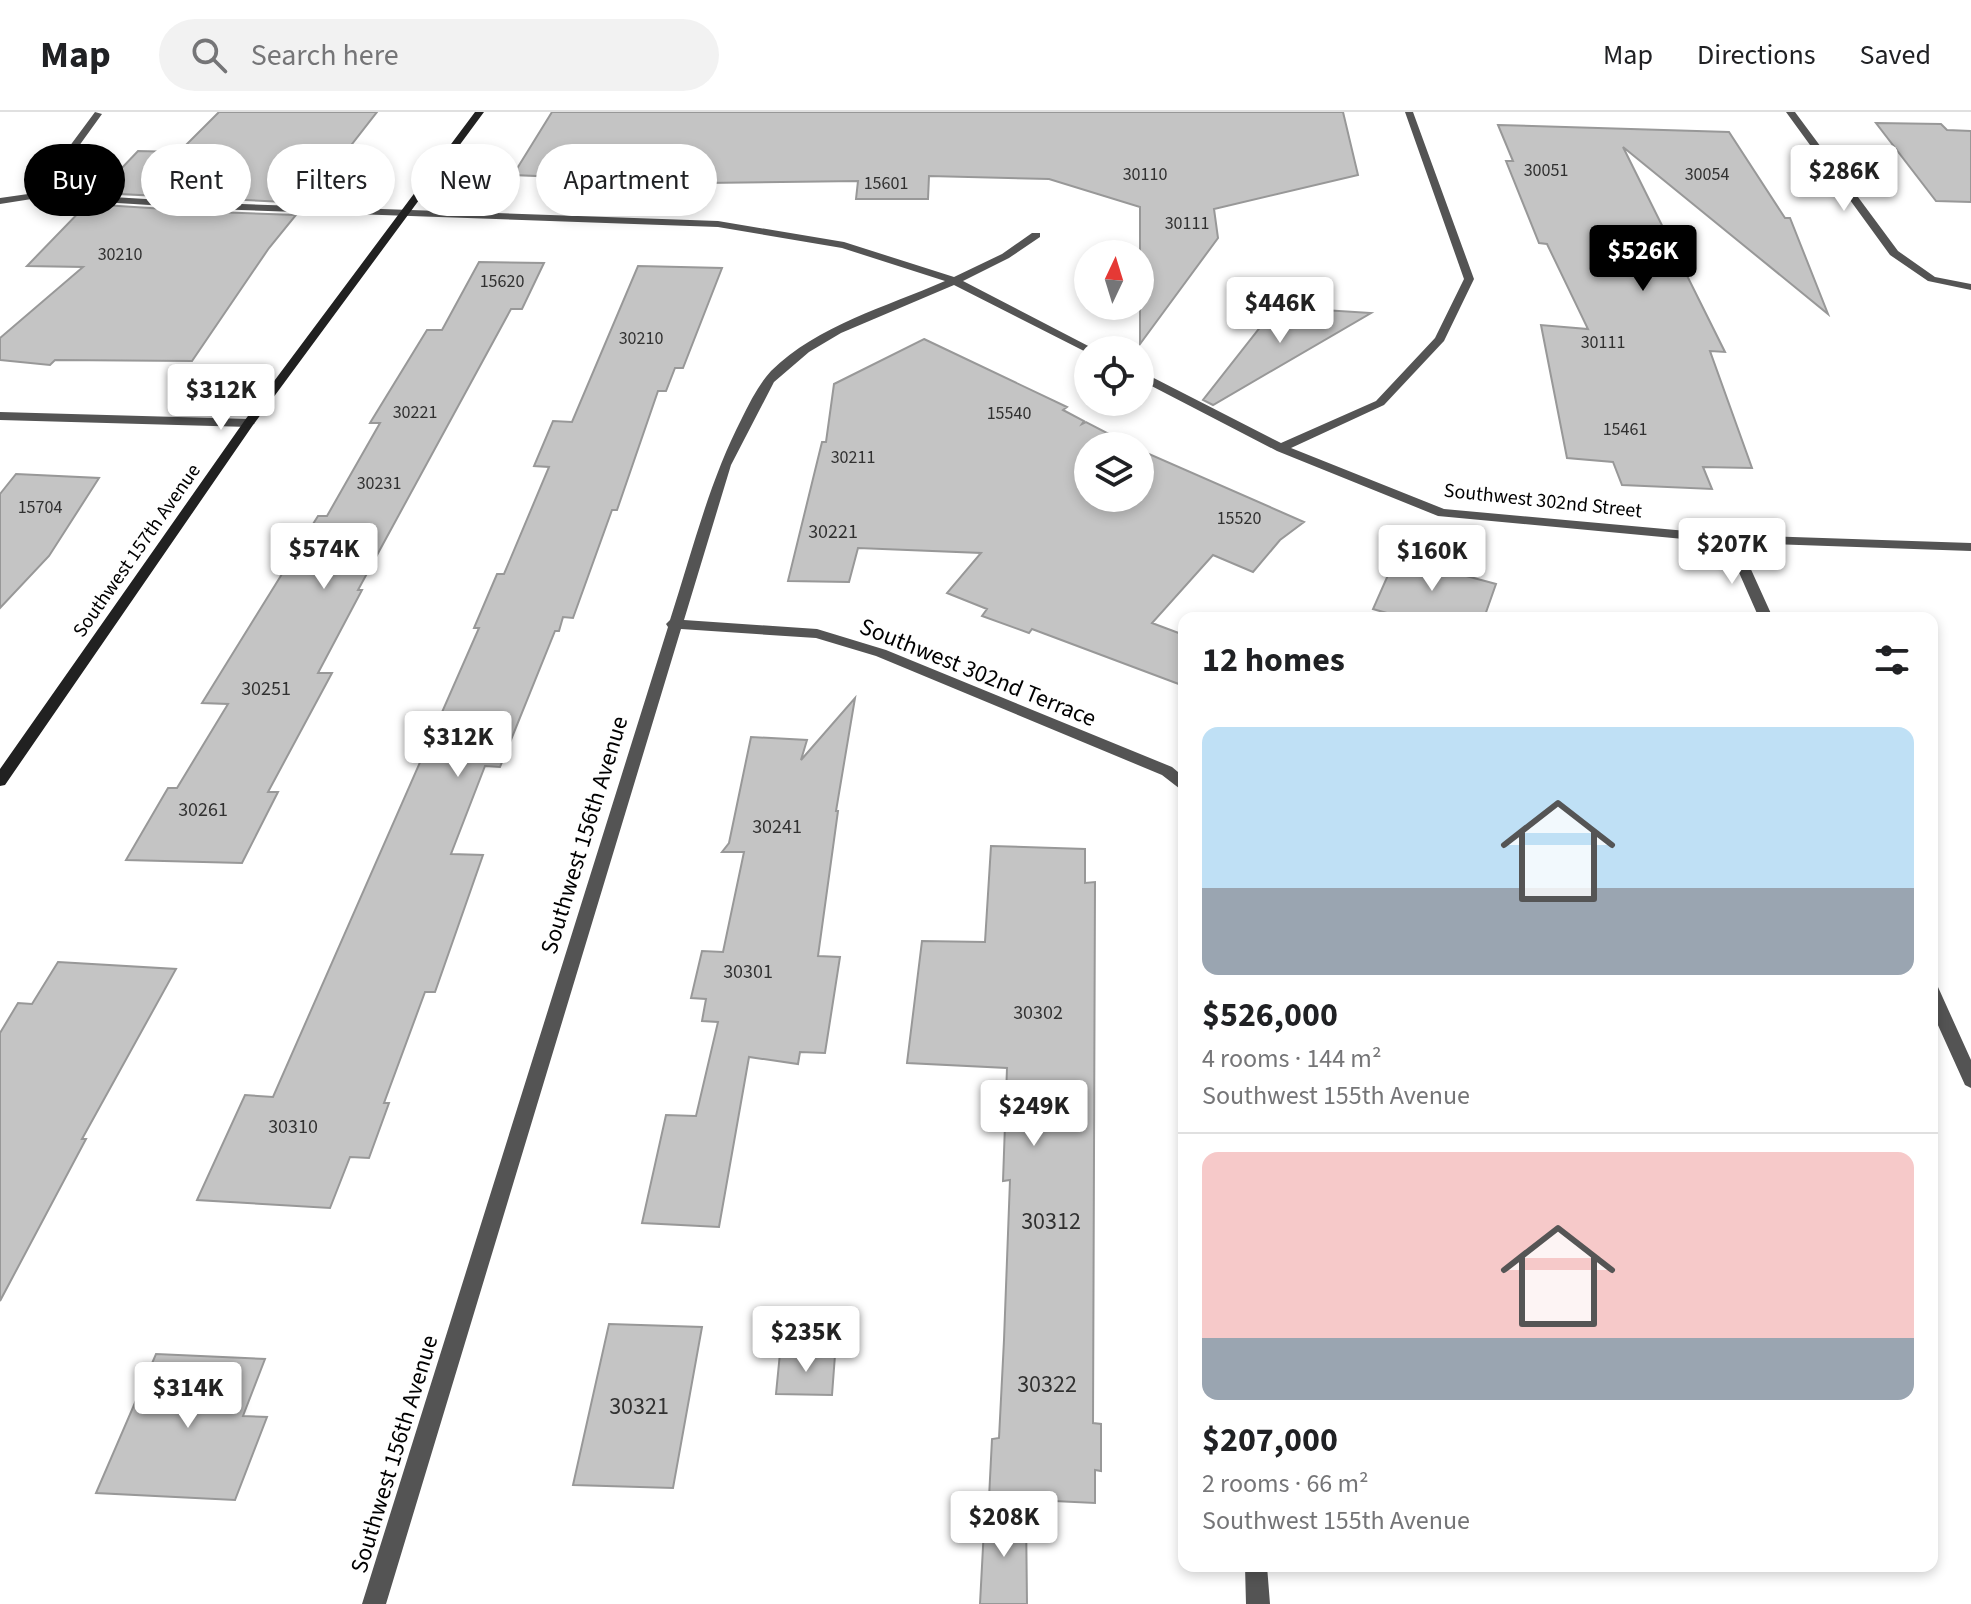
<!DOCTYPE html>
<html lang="en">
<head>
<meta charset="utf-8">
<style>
	:root { --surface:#fff; --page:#f2f2f2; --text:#202124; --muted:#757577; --line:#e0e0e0; --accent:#000 }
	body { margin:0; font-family:"Source Sans 3",sans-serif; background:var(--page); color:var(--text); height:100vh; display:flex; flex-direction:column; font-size:30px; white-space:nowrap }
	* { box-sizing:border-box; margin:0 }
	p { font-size:26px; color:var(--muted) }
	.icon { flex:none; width:44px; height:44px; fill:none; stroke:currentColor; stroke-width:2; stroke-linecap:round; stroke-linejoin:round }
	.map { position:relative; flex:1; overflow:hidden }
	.panel { position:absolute; left:1178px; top:500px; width:760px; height:960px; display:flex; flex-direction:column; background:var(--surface); border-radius:16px; box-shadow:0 4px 12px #0003 }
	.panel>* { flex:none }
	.hud { position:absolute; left:24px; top:32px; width:760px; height:72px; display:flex; gap:16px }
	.needle { width:52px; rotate:4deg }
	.buttons { position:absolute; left:1074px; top:128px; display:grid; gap:16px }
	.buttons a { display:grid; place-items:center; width:80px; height:80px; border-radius:50%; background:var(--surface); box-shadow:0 4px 12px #0003; font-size:40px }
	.price { position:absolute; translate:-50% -68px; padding:0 18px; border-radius:8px; background:#fff; color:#222; font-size:26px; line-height:52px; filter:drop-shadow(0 2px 4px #0008) }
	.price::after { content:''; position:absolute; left:50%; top:48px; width:24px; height:18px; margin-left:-12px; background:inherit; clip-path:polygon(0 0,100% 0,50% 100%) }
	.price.active { background:var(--accent); color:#fff }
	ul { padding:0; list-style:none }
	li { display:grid; align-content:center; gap:16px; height:424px; padding:0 24px }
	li+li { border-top:2px solid var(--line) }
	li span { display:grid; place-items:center; height:248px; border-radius:16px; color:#555 }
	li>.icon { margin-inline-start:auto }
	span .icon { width:144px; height:144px; fill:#fffc; stroke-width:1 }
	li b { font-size:34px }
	h2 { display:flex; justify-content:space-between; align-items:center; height:96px; padding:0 24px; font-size:34px }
	.tag { padding:0 28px; border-radius:36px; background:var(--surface); box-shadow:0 4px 12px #0003; font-size:28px; line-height:72px }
	.tag.active { background:var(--accent); color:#fff }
	header { display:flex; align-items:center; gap:48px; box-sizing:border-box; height:112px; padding:0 40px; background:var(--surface); border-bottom:2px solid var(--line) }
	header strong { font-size:38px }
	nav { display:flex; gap:44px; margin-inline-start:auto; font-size:28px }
	.search { width:560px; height:72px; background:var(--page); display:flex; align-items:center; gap:20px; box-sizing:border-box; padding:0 28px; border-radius:44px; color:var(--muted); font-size:30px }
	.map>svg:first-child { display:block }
	.building { fill:#c4c4c4; stroke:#989898; stroke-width:2 }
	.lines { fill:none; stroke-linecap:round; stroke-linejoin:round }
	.street { fill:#545454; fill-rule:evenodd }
	.secondary { fill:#212121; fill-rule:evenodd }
	.labels { text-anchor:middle; stroke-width:6; stroke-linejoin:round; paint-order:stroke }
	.far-number-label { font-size:18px; fill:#313131 }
	.far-street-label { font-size:20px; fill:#000; stroke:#fff }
	.number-label { font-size:20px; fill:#313131 }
	.street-label { font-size:24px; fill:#000; stroke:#fff }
	.near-number-label { font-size:24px; fill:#313131 }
</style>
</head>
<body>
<header>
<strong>Map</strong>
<div class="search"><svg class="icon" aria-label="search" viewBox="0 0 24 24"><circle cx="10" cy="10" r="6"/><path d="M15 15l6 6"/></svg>Search here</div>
<nav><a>Map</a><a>Directions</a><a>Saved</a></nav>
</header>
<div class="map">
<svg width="1971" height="1492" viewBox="0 0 1971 1492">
	<rect width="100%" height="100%" fill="#fff"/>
	<path class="building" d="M219,0H377L306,91L98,81L138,39L179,40Z
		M552,0H1343L1358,63L1214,97L1218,126L1140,232V95L1049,67L929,64L928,87H856L858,69L703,71L513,63Z
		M1876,11L1941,12L1947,18L1971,19V90L1936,89Z
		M1498,13L1729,20L1785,106H1790L1828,202L1623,35L1725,240L1710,239L1752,356L1703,355L1712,377L1622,373L1613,350L1567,346L1541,213L1588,217L1547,132L1539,131L1506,49H1513Z
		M87,92L213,100L296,103L269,136L192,249L55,248L50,253L0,248V226L83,155L27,154Z
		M479,150L544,151L522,197H511L358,478H362L318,561H332L268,680H278L242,751L126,748L168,676H177L228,592L202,591L318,404H327L380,311H370L427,218H442Z
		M638,154L722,156L683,256H675L666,279H658L617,398H612L573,506L563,505L559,519H555L500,655L485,654L451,742L483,743L435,880H425L384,991H389L369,1046L350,1045L330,1096L197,1088L245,983L273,985L479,516H474L497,462H504L549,355L534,354L553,309L572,310Z
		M1276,195L1371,201L1213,293L1203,288Z
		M924,227L1067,295L1063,298L1084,309L1082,312L1086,310L1132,334H1088V386H1140V338L1304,410L1280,428L1253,460L1213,443L1152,511L1184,523V574L1032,517L1029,521L982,504L987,497L947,481L981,441L858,436L849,470L788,469L822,330H826L834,272Z
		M16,362L99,366L49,444L0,496V382Z
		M1396,445L1496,472L1484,506H1404L1373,497Z
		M855,586L836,699H838L818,844L840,845L825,941L800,940L798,952L749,945L719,1115L642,1111L666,1003L696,1004L718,910L702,909L706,887L691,886L702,839L723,840L744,740H722L729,731L751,625L807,628L801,648Z
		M991,734L1085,737V771L1095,770L1093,1311L1101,1312V1359L1095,1358V1391L989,1386L992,1327L999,1326L1004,1228L1010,1068L1003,1069L1007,956L907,951L922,829L985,830Z
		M58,850L176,857L82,1027H86L0,1189V921L18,891L32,892Z
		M609,1212L702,1215L673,1376L573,1373Z
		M780,1241L835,1243L832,1283L776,1282Z
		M156,1242L265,1247L243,1304L267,1305L235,1388L96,1381Z
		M985,1397L1026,1401L1027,1492H980Z"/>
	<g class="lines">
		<path class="street" d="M95,0L102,2L45,81L213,91L718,109L844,130L954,165L1002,142L1032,121H1040V125L1009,146L963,169L1096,238L1086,240L954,173L841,221L809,240L774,270L731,353L684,508L817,517L886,538L1172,655L1184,665V680L1162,663L876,544L816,526L681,517L386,1492H362L668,515L666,512L670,508C692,440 709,370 742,306C750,290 759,272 771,259C818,213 886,195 945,169L842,136L718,115L213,97L38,86L0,92V86L35,81Z
			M1405,0H1413L1474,167L1444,229L1384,293L1291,336L1444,397L1731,423L1971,431V439L1739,431L1773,506H1759L1726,431L1438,404L1277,339L1140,268V260L1144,261L1281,331L1376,289L1435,226L1464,167Z
			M1786,0H1795L1898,139L1935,165L1971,172V178L1928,169L1890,143Z
			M0,300L249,307L255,311L249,315L0,308Z
			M1932,873L1938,875L1971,948V976L1965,973L1932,900Z
			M1245,1454H1267L1270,1492H1246Z"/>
		<path class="secondary" d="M475,0H484L253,313L5,673L0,674V657L245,308Z"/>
	</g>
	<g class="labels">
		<g class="far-number-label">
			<text x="1546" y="64">30051</text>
			<text x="1145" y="68">30110</text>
			<text x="1707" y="68">30054</text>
			<text x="886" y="77">15601</text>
			<text x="1187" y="117">30111</text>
			<text x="120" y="148">30210</text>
			<text x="502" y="175">15620</text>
			<text x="641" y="232">30210</text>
			<text x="1603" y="236">30111</text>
			<text x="415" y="306">30221</text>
			<text x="1009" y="307">15540</text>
			<text x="1625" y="323">15461</text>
			<text x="853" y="351">30211</text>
			<text x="379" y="377">30231</text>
			<text x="40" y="401">15704</text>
			<text x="1239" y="412">15520</text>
		</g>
		<g class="far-street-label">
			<text transform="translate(1543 388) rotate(6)" y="7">Southwest 302nd Street</text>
			<text transform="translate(136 438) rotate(-55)" y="7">Southwest 157th Avenue</text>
		</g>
		<g class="number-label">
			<text x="833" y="426">30221</text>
			<text x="266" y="583">30251</text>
			<text x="203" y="704">30261</text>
			<text x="777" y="721">30241</text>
			<text x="748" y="866">30301</text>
			<text x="1038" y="907">30302</text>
			<text x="293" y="1021">30310</text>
		</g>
		<g class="street-label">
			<text transform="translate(978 560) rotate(22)" y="8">Southwest 302nd Terrace</text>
			<text transform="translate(584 723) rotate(-73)" y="8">Southwest 156th Avenue</text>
			<text transform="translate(394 1342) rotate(-73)" y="8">Southwest 156th Avenue</text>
		</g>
		<g class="near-number-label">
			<text x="1051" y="1117">30312</text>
			<text x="1047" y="1280">30322</text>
			<text x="639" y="1302">30321</text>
		</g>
	</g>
</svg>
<div class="buttons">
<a><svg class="needle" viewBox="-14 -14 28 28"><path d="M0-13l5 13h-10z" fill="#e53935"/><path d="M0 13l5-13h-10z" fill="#757577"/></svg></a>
<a><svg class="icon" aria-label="locate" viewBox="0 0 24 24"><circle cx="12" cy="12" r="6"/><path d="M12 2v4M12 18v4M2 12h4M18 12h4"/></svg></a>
<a><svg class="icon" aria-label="layers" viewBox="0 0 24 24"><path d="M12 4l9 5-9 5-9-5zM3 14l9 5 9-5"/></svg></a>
</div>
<b class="price" style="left:1844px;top:101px">$286K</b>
<b class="price active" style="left:1643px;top:181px">$526K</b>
<b class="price" style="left:1280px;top:233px">$446K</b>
<b class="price" style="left:221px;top:320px">$312K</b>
<b class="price" style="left:1732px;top:474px">$207K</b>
<b class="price" style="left:324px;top:479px">$574K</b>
<b class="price" style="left:1432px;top:481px">$160K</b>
<b class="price" style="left:458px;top:667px">$312K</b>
<b class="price" style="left:1034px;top:1036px">$249K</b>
<b class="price" style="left:806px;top:1262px">$235K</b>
<b class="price" style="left:188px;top:1318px">$314K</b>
<b class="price" style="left:1004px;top:1447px">$208K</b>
<div class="hud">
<a class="tag active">Buy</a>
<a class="tag">Rent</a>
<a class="tag">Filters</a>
<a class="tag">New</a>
<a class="tag">Apartment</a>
</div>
<section class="panel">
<h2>12 homes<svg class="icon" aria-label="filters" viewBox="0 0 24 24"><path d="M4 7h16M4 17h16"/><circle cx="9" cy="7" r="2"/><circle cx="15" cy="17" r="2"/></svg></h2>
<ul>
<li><span style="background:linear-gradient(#bfe0f5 65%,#9aa5b1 0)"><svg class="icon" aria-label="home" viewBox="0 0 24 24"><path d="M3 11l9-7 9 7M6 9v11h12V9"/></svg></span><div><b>$526,000</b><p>4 rooms · 144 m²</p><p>Southwest 155th Avenue</p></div></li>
<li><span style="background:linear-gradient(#f6c9c9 75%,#9aa5b1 0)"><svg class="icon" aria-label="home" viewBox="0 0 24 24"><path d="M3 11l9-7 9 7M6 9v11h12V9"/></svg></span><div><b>$207,000</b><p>2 rooms · 66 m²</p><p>Southwest 155th Avenue</p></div></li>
</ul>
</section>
</div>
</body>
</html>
